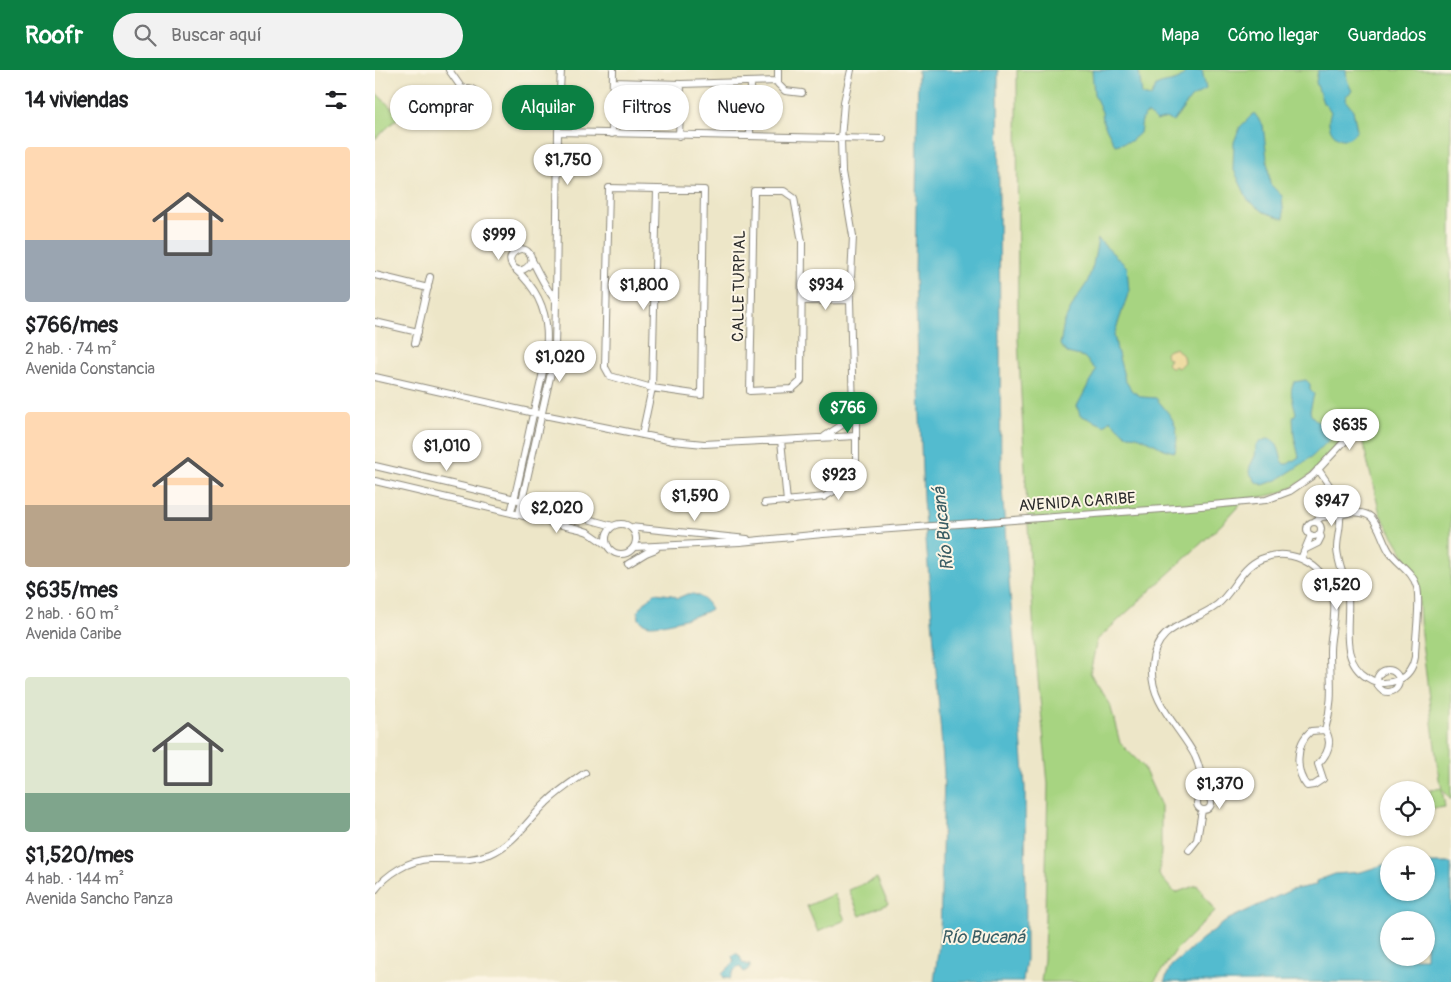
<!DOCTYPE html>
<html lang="es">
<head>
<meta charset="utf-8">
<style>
	:root { --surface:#fff; --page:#f2f2f2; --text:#202124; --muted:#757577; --accent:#0b8043 }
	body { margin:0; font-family:Pangolin,sans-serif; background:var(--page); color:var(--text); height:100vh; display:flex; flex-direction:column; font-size:19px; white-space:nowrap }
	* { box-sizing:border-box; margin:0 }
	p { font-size:16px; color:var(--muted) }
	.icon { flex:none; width:28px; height:28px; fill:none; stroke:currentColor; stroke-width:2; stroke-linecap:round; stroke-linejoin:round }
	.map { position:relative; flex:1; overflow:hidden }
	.sheet { display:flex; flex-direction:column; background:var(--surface); width:375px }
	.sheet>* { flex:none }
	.hud { position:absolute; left:15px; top:15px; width:475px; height:45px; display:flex; gap:10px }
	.buttons { position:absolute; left:1005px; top:711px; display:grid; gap:10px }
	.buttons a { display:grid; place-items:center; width:55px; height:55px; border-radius:50%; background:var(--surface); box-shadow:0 1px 4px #0004; font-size:25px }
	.price { position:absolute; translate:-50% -42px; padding:0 11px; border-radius:18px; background:#fff; color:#222; font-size:16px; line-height:32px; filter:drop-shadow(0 1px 2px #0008) }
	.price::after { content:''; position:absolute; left:50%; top:30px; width:15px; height:11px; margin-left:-8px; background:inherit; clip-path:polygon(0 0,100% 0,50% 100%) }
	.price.on { background:var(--accent); color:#fff }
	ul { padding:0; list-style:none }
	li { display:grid; align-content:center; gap:10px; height:265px; padding:0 25px }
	li span { display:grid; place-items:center; height:155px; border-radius:5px; color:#555 }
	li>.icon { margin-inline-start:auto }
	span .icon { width:90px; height:90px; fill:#fffc; stroke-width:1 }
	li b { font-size:21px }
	h2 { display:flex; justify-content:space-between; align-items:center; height:60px; padding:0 25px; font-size:21px }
	.chip { padding:0 18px; border-radius:22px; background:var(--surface); box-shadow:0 1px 4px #0004; font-size:18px; line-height:45px }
	.chip.on { background:var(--accent); color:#fff }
	header { display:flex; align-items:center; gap:30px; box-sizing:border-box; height:70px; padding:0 25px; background:var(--accent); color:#fff }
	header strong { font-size:24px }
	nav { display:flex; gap:28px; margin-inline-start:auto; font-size:18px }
	.search { width:350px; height:45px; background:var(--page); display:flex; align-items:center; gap:12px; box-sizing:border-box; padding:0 18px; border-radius:28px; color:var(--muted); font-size:19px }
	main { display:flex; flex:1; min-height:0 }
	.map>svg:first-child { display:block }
	.green { fill:#a7d481; stroke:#698056 }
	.sand { fill:#eeda9e; stroke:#8c8264 }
	.water { fill:#52bbcf; stroke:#3e737d; fill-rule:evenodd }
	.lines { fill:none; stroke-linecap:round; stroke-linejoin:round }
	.minor-casing { stroke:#8c887a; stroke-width:8 }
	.minor { stroke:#fff; stroke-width:6 }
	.labels { text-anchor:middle; stroke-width:4; stroke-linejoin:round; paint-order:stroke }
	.street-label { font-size:16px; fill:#2b2b2b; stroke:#fcf5e5 }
	.water-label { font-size:18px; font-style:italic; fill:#395d64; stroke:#fcf5e5 }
</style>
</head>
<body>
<header>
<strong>Roofr</strong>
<div class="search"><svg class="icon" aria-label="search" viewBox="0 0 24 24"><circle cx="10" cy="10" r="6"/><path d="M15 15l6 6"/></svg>Buscar aquí</div>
<nav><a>Mapa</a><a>Cómo llegar</a><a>Guardados</a></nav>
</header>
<main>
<section class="sheet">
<h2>14 viviendas<svg class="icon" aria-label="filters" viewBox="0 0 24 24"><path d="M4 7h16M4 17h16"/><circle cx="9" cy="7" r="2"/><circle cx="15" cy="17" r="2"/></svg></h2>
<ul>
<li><span style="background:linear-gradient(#ffd9b3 60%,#9aa5b1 0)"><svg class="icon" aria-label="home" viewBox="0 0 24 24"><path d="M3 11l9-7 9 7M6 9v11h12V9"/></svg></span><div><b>$766/mes</b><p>2 hab. · 74 m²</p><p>Avenida Constancia</p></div></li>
<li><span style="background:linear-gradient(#ffd9b3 60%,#b9a48a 0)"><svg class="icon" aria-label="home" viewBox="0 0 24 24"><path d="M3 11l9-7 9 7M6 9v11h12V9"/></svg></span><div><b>$635/mes</b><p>2 hab. · 60 m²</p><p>Avenida Caribe</p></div></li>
<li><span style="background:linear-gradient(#dfe7d0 75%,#7fa58c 0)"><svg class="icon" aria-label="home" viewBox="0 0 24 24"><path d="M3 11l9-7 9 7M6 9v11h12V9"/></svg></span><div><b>$1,520/mes</b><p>4 hab. · 144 m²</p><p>Avenida Sancho Panza</p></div></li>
</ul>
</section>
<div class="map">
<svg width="1076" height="912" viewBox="0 0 1076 912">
	<rect width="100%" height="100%" fill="#fcf5e5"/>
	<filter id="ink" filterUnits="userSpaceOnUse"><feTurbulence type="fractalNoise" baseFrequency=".02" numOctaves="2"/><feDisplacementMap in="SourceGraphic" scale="10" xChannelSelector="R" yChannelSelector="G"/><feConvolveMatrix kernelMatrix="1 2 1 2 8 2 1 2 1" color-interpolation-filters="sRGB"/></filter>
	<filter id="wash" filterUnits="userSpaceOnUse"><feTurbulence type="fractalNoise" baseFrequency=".0096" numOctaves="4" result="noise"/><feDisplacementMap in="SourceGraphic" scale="20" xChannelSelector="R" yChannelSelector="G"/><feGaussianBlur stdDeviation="1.12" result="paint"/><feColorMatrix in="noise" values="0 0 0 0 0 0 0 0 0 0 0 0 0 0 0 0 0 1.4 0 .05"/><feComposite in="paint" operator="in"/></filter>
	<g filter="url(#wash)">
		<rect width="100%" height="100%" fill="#ede6c8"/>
		<path class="green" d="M642,0H1076V730L1067,719L1070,737L1057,739L1055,720L1067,718L1064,709L1046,564L1042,507L1005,444L983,352C961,376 940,409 909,421C897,426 884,427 870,429L847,454L722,570L715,603L735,634L745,673L768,696L786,736V781L784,805L800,823L822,815L840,841L801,880L779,912H666L669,889L673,714L659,565L643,269Z
			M0,22L25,46L0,69Z
			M502,808L513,834L485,846L474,820Z
			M459,824L470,850L443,862L432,836Z"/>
		<path class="sand" d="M801,278L808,286L809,292L803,298L800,296L797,299L792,294L795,289L791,286L790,283L792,281Z"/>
		<path class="water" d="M543,0H623L626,406L650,717L651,889L648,912H559L565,867L569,704L548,430L540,205Z
			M717,0H764L767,25L776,27L781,16C792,10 808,14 810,0H827L831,19L816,28L798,52L792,48L781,51L774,44H771L767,49L765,63L756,71L740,75L728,52L727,42L719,24Z
			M943,0H971L972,10L977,21L971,26L970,30L978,40L982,60C970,81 947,62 956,42L951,34L948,33L941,12Z
			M879,43L888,55L895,114L907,126L909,149L889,142L873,130L858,98L859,72L865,57Z
			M723,169L752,197L754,221L739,265L742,280L750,310L757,321L767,327L781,328C797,348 806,354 800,382C783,380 770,364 752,365L735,350L730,356L705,345L702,336L721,300L709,287L692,283L685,275L689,252L701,229L712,213L718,195Z
			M931,310L935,314V320L939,324L935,341L936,345L957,367L938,386L921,398L902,410L888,415L881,412L874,402L875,396L880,386L881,375C899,360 904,376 907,392L909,394H913L924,387L919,366L918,348L921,343C919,333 913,322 919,312Z
			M280,523L297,525L303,528C306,527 309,525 312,524C322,522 333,531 336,539C326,546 286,556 274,555C269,554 267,552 264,549L263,541C265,538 277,524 280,523Z
			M1014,793V822H1051V793H1076V912H789L796,896L827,869L854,849L916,820L941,815V811L960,804L986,802ZM1014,850H1051V888H1014Z
			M360,883L364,885L368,893L375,895V898L369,902L366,898L363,897L358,902L355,909L351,907L349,908L347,904L359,892L357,886Z"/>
	</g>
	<g filter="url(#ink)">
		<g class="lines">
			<g class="minor-casing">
				<path id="minor" d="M74,0L88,20
					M403,0V14L410,21L427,23
					M238,12L306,14L402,11
					M85 26a8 8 0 1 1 16 0a8 8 0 1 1-16 0Z
					M183,62L508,69
					M237,64L238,0
					M304,66L306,14
					M375,66L376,13
					M234,118L329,120L326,325L277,318L235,306L230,297Z
					M379,121H409L419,128L427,172L426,311L417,319L375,321Z
					M0,205L53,218
					M181,231L183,62L186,0
					M427,231L475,230
					M0,252L43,262
					M40,273L55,207
					M0,307L159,343L298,371L329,374L481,366
					M267,365L277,318L282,119
					M450,366L467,355L478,340
					M406,370L412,432
					M0,396L140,429L238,456
					M0,411L204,459L213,462L233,476
					M390,433L449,427L466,417L481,396V347L478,340L475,230L478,166L467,102L466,69L469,32L476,0
					M136,442C144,411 150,380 157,349C169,295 190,243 141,200
					M977,442C984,443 990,442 996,447C1005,456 1007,470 1014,481C1022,494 1038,501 1042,517C1046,534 1040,567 1040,587C1038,598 1033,606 1023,610C1013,614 1002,614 993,608C964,591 975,555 973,527C972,511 963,496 962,479C962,467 966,456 965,445Z
					M144,444L176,303L180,278L181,231C171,219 164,204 157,190C155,186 157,186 154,183C146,173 130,185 137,195C143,206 155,198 157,189
					M940,451L947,447L965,445L954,415L943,399
					M932 459a7 7 0 1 1 14 0a7 7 0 1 1-14 0Z
					M231 469a15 15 0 1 1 30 0a15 15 0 1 1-30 0Z
					M255,457L372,469
					M259,477L365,472L448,464L815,437L891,430L915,421L937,406L967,374L995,351
					M931,479L943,473L946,467L945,464
					M926,489L936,465
					M253,494L271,483L281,479
					M1002 611a11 11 0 1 1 22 0a11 11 0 1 1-22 0Z
					M830,726C828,713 826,699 820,686C805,657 774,632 777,596C780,553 816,555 842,535C859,521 865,498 886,489C918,475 955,498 959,532C961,548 955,565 955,581C955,611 959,630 950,660L936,661C920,674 920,702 932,716L939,715L948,709L943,694C953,684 958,672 950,660
					M822 733a7 7 0 1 1 14 0a7 7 0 1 1-14 0Z
					M814,780L822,770L827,740
					M0,820C12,804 34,790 55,789C78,788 91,793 115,784C139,774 153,750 171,733C183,721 197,712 210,703"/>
			</g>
			<use href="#minor" class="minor"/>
		</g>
	</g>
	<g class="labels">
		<g class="street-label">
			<text transform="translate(363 216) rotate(-89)" y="6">CALLE TURPIAL</text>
			<text transform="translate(702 431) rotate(-4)" y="6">AVENIDA CARIBE</text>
		</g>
		<g class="water-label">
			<text transform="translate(568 459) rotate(-96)" y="6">Río Bucaná</text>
			<text x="608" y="873">Río Bucaná</text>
		</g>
	</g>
</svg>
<div class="buttons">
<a><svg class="icon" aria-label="locate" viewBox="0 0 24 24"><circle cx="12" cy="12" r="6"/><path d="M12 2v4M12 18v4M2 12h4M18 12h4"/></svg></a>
<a>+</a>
<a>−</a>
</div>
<b class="price" style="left:193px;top:116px">$1,750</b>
<b class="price" style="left:124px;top:191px">$999</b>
<b class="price" style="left:269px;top:241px">$1,800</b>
<b class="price" style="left:451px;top:241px">$934</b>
<b class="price" style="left:185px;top:313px">$1,020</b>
<b class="price on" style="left:473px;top:364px">$766</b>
<b class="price" style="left:975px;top:381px">$635</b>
<b class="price" style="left:72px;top:402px">$1,010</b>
<b class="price" style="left:464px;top:431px">$923</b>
<b class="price" style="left:320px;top:452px">$1,590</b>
<b class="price" style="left:957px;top:457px">$947</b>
<b class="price" style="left:182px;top:464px">$2,020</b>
<b class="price" style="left:962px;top:541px">$1,520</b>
<b class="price" style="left:845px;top:740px">$1,370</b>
<div class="hud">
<a class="chip">Comprar</a>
<a class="chip on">Alquilar</a>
<a class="chip">Filtros</a>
<a class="chip">Nuevo</a>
</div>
</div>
</main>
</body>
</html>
